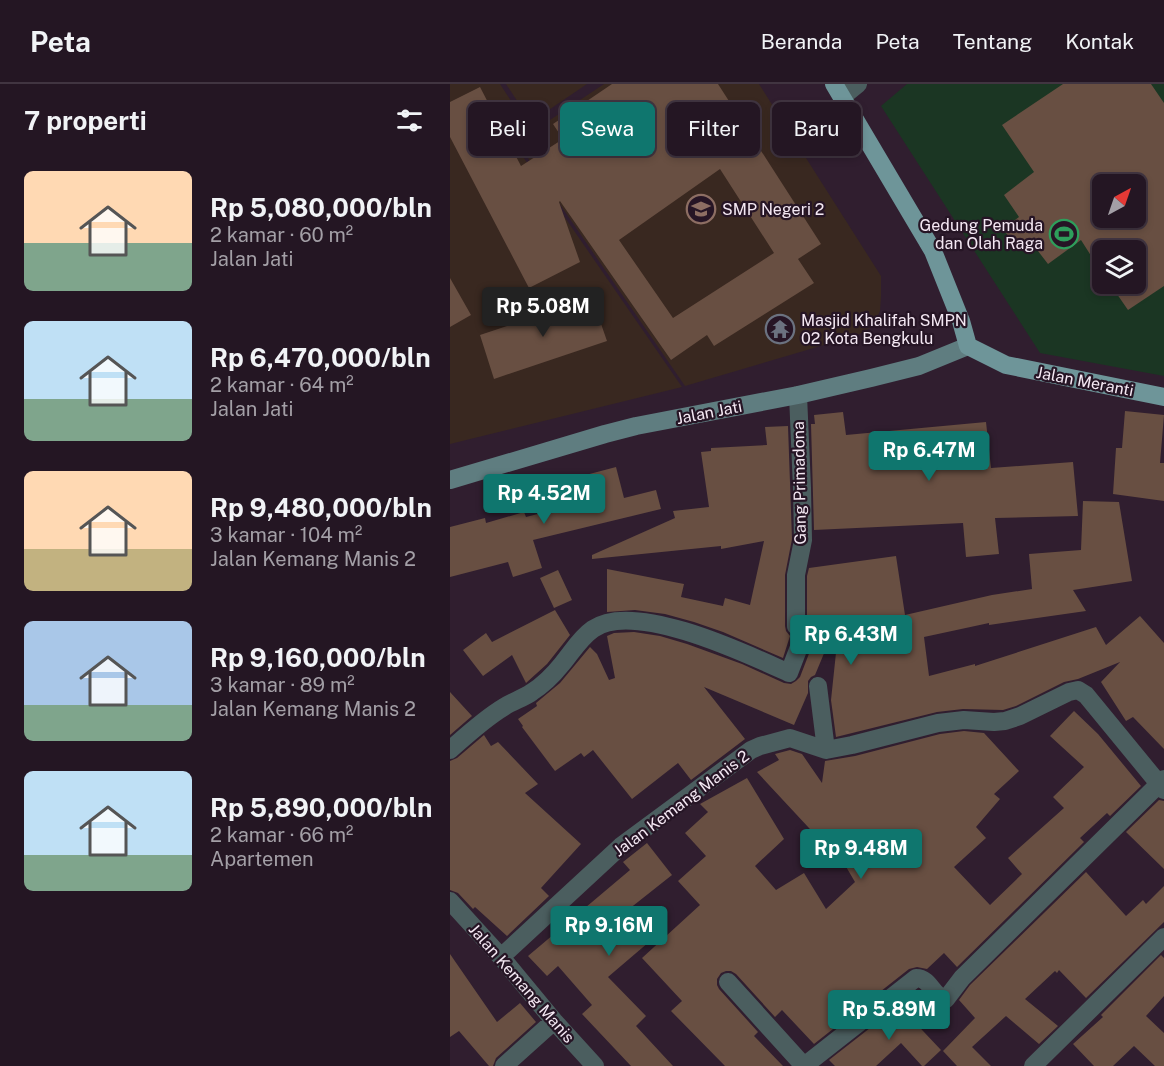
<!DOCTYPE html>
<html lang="id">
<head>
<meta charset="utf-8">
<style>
	:root { --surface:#241623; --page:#302330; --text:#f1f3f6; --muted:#a39fa6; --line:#413541; --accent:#0f766e }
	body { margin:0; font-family:"Public Sans",sans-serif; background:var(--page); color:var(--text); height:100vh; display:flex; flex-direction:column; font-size:22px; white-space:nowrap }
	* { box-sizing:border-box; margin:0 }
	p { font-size:20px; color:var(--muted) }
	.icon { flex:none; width:33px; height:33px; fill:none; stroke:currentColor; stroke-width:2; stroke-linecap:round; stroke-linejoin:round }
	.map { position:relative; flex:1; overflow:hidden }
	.details { display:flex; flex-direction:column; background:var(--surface); width:450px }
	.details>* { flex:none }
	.banner { position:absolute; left:18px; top:18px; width:570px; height:54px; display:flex; gap:12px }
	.needle { width:39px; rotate:40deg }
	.buttons { position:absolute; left:642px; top:90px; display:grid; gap:12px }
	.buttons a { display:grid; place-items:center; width:54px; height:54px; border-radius:9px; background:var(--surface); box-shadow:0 3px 9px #0003,0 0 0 2px var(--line); font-size:30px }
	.price { position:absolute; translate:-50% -51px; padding:0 14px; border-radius:6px; background:var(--accent); color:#fff; font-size:20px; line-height:39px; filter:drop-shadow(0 2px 3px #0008) }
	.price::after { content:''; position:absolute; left:50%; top:36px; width:18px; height:14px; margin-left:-9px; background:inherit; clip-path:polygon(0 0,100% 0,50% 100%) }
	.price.on { background:#222; color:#fff }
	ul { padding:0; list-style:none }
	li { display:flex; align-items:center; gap:18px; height:150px; padding:0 24px }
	li span { display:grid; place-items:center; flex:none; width:168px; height:120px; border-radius:9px; color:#555 }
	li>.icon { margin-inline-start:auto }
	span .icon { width:72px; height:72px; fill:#fffc; stroke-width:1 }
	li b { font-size:26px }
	h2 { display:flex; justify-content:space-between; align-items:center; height:72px; padding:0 24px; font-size:26px }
	.pill { padding:0 21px; border-radius:9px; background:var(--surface); box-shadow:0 3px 9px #0003,0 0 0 2px var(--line); font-size:21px; line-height:54px }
	.pill.on { background:var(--accent); color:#fff }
	header { display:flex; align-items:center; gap:36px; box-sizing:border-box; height:84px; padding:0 30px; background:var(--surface); border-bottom:2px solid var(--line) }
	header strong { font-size:28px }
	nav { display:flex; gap:33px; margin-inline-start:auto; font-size:21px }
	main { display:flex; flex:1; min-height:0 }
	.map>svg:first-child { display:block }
	.education { fill:#392820 }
	.green { fill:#1b3623; fill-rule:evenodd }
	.building { fill:#684f42; fill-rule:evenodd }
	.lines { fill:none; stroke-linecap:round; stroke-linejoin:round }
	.street { stroke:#4b5e5f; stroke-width:18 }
	.secondary { stroke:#5f7d80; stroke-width:18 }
	.primary { stroke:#6e9599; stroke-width:18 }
	.labels { text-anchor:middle; stroke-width:4.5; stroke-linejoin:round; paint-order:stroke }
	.poi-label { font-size:16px; fill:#f4e8f3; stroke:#261525; text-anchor:start }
	.street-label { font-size:16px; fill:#f4e8f3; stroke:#261525 }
</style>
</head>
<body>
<header>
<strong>Peta</strong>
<nav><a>Beranda</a><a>Peta</a><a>Tentang</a><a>Kontak</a></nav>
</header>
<main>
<section class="details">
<h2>7 properti<svg class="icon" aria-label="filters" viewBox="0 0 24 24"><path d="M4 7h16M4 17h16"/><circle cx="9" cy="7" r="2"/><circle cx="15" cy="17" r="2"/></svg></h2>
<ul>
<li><span style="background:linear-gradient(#ffd9b3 60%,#7fa58c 0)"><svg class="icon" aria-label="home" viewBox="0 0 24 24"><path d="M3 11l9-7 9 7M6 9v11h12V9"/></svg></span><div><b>Rp 5,080,000/bln</b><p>2 kamar · 60 m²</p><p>Jalan Jati</p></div></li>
<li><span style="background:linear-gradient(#bfe0f5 65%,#7fa58c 0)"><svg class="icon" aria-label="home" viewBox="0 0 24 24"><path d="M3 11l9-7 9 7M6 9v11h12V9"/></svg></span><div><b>Rp 6,470,000/bln</b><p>2 kamar · 64 m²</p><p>Jalan Jati</p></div></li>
<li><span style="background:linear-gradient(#ffd9b3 65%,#c2b280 0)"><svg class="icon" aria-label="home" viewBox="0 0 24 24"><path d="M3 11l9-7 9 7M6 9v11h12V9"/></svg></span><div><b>Rp 9,480,000/bln</b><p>3 kamar · 104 m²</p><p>Jalan Kemang Manis 2</p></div></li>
<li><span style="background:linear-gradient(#a9c7e8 70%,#7fa58c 0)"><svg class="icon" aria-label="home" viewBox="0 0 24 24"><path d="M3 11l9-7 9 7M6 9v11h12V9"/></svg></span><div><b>Rp 9,160,000/bln</b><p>3 kamar · 89 m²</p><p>Jalan Kemang Manis 2</p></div></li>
<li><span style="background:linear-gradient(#bfe0f5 70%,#7fa58c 0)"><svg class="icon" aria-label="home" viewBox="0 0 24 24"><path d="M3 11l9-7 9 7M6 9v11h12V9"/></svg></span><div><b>Rp 5,890,000/bln</b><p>2 kamar · 66 m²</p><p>Apartemen</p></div></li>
</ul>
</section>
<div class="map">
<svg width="714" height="982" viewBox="0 0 714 982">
	<rect width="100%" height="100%" fill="#301e2f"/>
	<path class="education" d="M0,0H50L77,41L60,54L232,303L0,360Z
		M56,0H137L81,38Z
		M154,0H309L431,192V212L430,227L423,242L408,251L235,302L67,58Z"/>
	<path class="green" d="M457,0H714V292L590,269L431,22ZM652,100H686V134H652ZM652,166H686V200H652Z"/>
	<path class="building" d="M162,0H268L371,160L348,175L364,199L264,262L257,251L221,276L110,117L109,118L130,178L79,204L0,53V18L30,3L71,82L113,55L103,40ZM270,85L324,169L223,234L169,156Z
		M613,0H701L714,19V202L678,226L660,200H686V166H652V189L631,156L598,180L581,158L569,166L553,145L569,133L554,111L584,88L552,41ZM652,100H686V134H652Z
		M0,194L21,231L0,243Z
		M142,214L157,257L44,295L30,251Z
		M675,327L714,331L710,379H714V417L663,410L666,364H672Z
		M393,328L396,351L536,338L541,384L623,378L628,432L545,434L549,470L516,473L513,439L364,446L361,340H365L364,331Z
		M338,342L342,455L335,491V542L336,547L340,552L333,574L273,548L244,538L215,530L185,526L157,528V485L234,500L231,513L273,522L275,514L300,521L314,457L271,465V462L142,475V471L225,434L223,427L259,423L251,368L261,367V364L317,361L315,343Z
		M166,383L174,414L206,406L211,425L83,456L92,484L63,493L58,478L0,493V443L35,434L36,439L74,428L76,433L119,422L113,397Z
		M633,417L669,418L682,497L623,506L636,527L539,541V539L474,553L479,592L525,580V582L646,543L656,561L690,532L714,559V665L683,633L676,637L651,598L670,578L628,595L614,598L566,622L553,626L513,625L487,628L386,653L381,616L390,531L365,591L361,593L358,597V609L344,641L254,603L295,655L241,696L228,679L182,715L143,666L134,673L131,669L105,687L72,643L73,642L68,635L87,622L86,619L110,599L140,563L147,570L159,596L165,594L157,552L164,549L184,548L210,552L237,560L292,580L334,599L341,600L346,597L350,593L360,567L364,551L363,544L357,537V492L359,484L446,472L455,531L542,511L582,505L579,470L631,466Z
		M108,486L122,516L104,524L90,494Z
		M105,526L120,551L97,580L76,599L62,571L33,592L13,566L36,549L42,558Z
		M0,608L22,632L0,651Z
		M624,627L648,650L691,702L660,732L657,729L630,754L634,758L507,883L494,869L477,885L467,883L459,885L364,960L332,926L325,933L286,890L281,887H276L271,889L267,895V901L269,905L308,948L304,952L333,982H275L221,927L232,917L192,874L250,821L228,797L256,772L235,749L258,728L250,720L297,694L334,755L305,782L326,806L354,789L376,825L405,798L378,752L372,758L307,688L329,676L325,670L340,666L352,670L372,699L375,677L405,672L490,650L514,647L534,649L569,687L544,710L550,715L526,743L536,754L504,783L540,821L572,790L558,774L614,724L603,713L634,683L600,652Z
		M34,651L41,662L48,658L88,700L75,709L131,760L91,804L99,812L57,852L25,823L23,825L8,809L0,806V677L7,674Z
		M709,716L714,717V785L676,748Z
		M197,759L222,791L174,829L199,858L158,893L196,932L186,942L223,982H181L132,930L142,921L108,882L97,892L78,872L180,786L173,778Z
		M636,788L676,832L693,816L696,820L714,802V838L636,914L609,886L607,889L605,887L575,915L608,942L589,960L556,932L522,963L541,982H507L493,967L525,934L509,916L520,901Z
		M0,870L47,938L70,919L86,938L46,974L43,982H39L9,947L0,953Z
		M711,871L714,874V912L696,932L714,949V982H705L684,962L663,982H644L623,960L653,933L651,931Z
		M461,912L468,919L457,930L491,966L474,982H472L451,959L426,982H385L379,976Z"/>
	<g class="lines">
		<path class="street" d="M392,13L408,0
			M368,602L376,666
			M0,666C17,651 34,635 54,623C63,617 74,614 82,608C93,601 104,590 112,580C122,568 130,554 143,545C184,516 297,570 339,589L349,563L353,548L346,542V491L353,456L352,404L348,311
			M0,817L51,873L104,937L145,982
			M51,873L171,762L301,666L310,662L340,654L376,666L402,661L488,639L514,636L544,638L555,637L570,632L619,608L628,606L636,611L714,706
			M278,898L354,982L466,894C481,894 482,913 496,915L512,894L714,695
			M54,982L104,937
			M583,982L714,853"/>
		<path class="secondary" d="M0,396L155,350L186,342L348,311L421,294L469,282L518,262"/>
		<path class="primary" d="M384,0L483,167L511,237L518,262L556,281L714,313"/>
	</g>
	<defs>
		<g id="school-ring" transform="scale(1.5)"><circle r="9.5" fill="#261525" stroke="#8d6e63" stroke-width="1.5"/><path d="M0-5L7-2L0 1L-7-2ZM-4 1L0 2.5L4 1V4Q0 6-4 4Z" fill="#8d6e63"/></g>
		<g id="stadium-ring" transform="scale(1.5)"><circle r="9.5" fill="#261525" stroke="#2e9e5b" stroke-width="1.5"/><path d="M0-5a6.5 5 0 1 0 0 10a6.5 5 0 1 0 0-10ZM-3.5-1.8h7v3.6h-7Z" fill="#2e9e5b"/></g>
		<g id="temple-ring" transform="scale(1.5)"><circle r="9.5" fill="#261525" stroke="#6b7280" stroke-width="1.5"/><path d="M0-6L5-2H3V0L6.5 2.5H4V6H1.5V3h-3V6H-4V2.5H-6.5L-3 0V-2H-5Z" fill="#6b7280"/></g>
	</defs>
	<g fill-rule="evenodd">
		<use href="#school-ring" x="251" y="125"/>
		<use href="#stadium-ring" x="614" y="150"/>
		<use href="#temple-ring" x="330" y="245"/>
	</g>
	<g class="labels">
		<g class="poi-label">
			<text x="272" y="131">SMP Negeri 2</text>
			<text x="593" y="147" text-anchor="end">Gedung Pemuda<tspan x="593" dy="18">dan Olah Raga</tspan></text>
			<text x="351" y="242">Masjid Khalifah SMPN<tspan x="351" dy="18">02 Kota Bengkulu</tspan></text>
		</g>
		<g class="street-label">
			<text transform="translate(635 297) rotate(11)" y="6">Jalan Meranti</text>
			<text transform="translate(259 328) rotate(-11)" y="6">Jalan Jati</text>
			<text transform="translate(349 399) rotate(-91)" y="6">Gang Primadona</text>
			<text transform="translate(231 719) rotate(-37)" y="6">Jalan Kemang Manis 2</text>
			<text transform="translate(72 899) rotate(49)" y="6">Jalan Kemang Manis</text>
		</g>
	</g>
</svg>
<div class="buttons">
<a><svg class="needle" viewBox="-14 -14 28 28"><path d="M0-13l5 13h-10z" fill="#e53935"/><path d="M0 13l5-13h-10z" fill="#a39fa6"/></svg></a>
<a><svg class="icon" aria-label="layers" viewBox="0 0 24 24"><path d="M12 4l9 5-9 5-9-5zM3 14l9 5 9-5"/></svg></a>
</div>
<b class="price on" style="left:93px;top:254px">Rp 5.08M</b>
<b class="price" style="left:479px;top:398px">Rp 6.47M</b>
<b class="price" style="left:94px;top:441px">Rp 4.52M</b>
<b class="price" style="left:401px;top:582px">Rp 6.43M</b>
<b class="price" style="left:411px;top:796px">Rp 9.48M</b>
<b class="price" style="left:159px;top:873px">Rp 9.16M</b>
<b class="price" style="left:439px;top:957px">Rp 5.89M</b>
<div class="banner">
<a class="pill">Beli</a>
<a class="pill on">Sewa</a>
<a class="pill">Filter</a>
<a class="pill">Baru</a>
</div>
</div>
</main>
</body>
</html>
